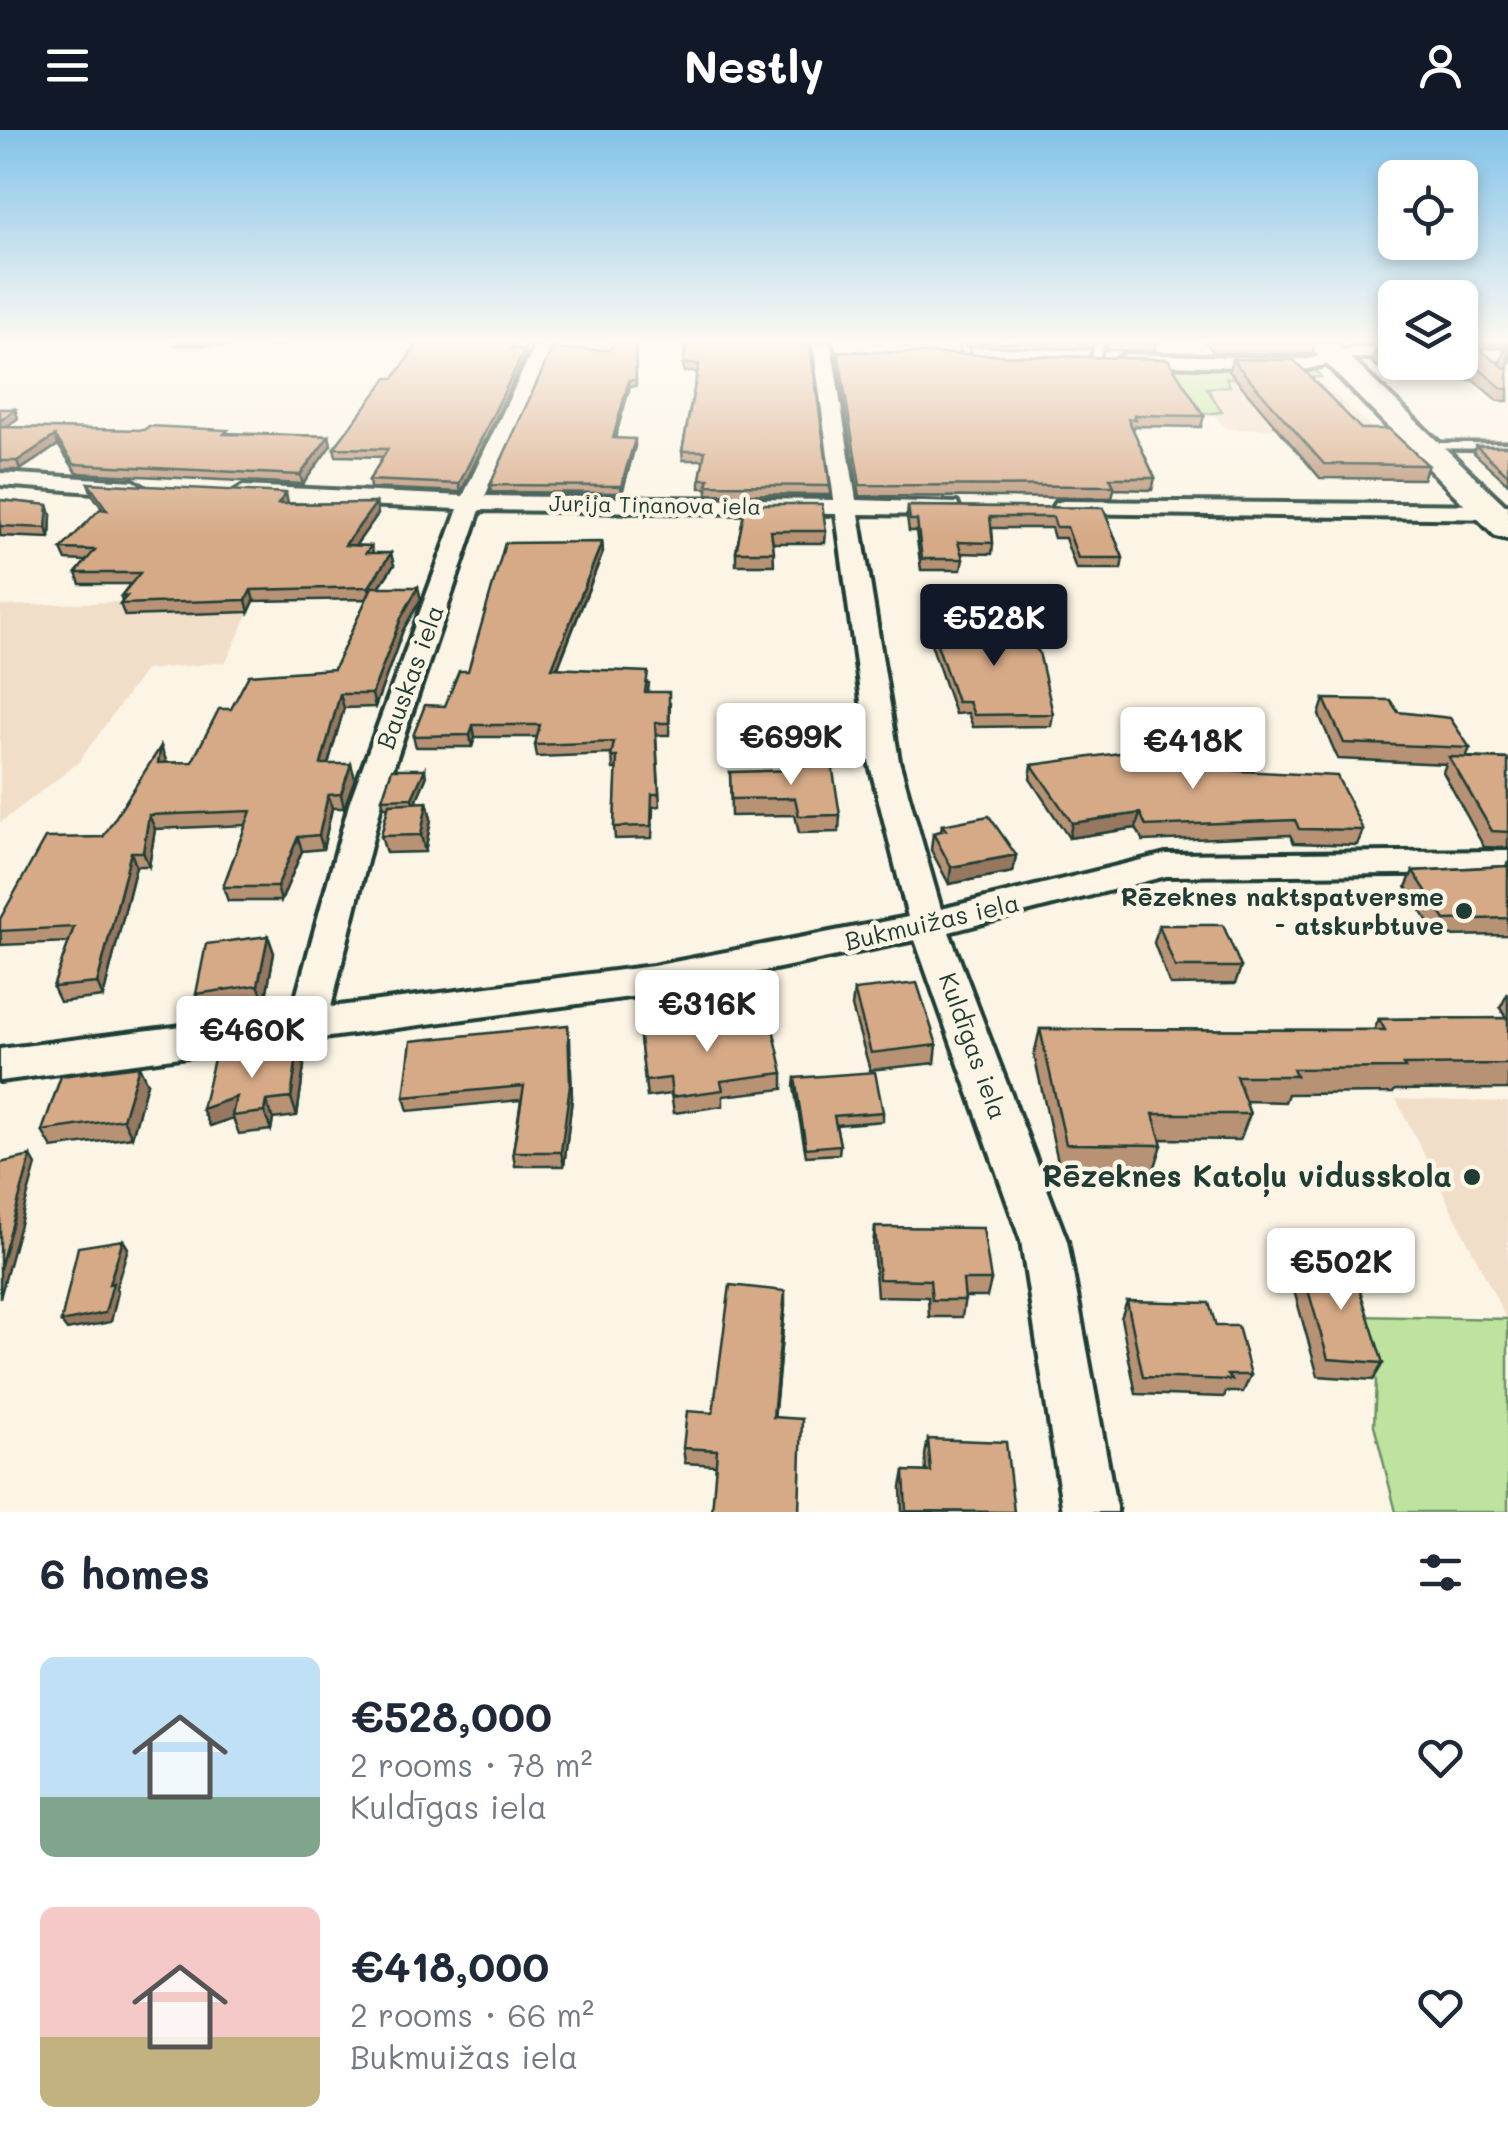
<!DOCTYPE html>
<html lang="en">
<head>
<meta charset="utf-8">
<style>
	:root { --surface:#fff; --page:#f6f6f7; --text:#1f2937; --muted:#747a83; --accent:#111827 }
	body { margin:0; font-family:Mali,sans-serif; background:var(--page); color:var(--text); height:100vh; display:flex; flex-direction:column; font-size:38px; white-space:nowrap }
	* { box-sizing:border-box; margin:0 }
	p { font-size:32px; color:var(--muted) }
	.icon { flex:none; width:55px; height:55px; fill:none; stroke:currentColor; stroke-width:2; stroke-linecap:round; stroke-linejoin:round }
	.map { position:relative; height:1382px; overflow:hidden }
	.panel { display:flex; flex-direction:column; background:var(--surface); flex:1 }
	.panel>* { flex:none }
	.buttons { position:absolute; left:1378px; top:30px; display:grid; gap:20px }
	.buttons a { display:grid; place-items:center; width:100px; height:100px; border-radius:15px; background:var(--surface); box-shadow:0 5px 15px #0003; font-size:50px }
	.price { position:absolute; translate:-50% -85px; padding:0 22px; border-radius:10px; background:#fff; color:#222; font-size:32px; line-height:65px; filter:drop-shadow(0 2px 5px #0008) }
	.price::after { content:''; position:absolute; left:50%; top:60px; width:30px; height:22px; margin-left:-15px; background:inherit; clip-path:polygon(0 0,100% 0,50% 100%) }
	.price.selected { background:var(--accent); color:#fff }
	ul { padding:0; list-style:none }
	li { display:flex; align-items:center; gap:30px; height:250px; padding:0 40px }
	li span { display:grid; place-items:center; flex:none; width:280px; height:200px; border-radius:15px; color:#555 }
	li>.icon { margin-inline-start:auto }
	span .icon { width:120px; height:120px; fill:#fffc; stroke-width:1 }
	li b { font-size:42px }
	h2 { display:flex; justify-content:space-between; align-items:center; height:120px; padding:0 40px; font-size:42px }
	header { display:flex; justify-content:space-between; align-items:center; height:130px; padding:0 40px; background:var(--accent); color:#fff; font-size:45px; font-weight:700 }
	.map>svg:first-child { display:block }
	.built { fill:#f1dec9 }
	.green { fill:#bee39e; stroke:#6e9069; stroke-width:2.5 }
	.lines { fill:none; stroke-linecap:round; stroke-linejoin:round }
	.lane-casing { stroke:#1f3d34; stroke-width:7 }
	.street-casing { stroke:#1f3d34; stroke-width:8 }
	.primary-casing { stroke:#1f3d34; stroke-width:8 }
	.lane { fill:#fcf5e5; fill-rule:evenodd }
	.street { fill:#fcf5e5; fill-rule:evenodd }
	.primary { fill:#fcf5e5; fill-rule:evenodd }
	.wall { fill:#b89274; stroke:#1f3d34; stroke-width:2.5 }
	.shaded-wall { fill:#96775e; stroke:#1f3d34; stroke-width:2.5 }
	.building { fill:#d6aa87; stroke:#1f3d34; stroke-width:2.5 }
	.poi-dot { fill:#1f3d34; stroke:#fcf5e5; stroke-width:4 }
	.labels { text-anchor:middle; stroke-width:9; stroke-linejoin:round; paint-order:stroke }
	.far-street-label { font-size:22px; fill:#1f3d34; stroke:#fcf5e5 }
	.street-label { font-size:25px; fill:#1f3d34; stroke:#fcf5e5 }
	.poi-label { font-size:25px; font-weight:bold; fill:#1f3d34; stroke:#fcf5e5; text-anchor:end }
	.near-poi-label { font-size:30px; font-weight:bold; fill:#1f3d34; stroke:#fcf5e5; text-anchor:end }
</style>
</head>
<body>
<header><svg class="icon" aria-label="menu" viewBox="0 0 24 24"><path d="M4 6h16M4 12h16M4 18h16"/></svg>Nestly<svg class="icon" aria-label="person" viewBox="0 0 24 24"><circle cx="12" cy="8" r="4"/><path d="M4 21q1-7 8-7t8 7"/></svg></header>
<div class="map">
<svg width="1508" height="1382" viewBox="0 0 1508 1382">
	<rect width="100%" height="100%" fill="#fcf5e5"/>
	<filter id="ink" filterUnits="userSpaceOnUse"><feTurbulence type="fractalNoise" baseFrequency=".01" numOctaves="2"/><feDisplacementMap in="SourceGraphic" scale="20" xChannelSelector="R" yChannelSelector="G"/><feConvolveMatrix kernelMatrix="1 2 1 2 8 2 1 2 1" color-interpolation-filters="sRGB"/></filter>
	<g filter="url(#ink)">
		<path class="built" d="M1160,233L1308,241L1372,298L1228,299Z
			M256,467L226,532L145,540L78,633L0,693V476Z
			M1396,969L1508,972V1189L1505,1186Z"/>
		<path class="green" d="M1135,235L1313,237L1321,247L1226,248L1230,256L1207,258L1222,282L1194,285Z
			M1356,1186L1508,1189V1382H1396L1374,1295L1376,1251Z"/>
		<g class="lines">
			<g class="lane-casing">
				<path id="lane" d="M960,213H968L969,227L962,225Z
					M1096,213H1104L1099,228L1095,230L1091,228Z
					M1388,213H1395V217Z
					M1424,313H1508V319L1421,318L1419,316Z"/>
			</g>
			<g class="street-casing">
				<path id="street" d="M536,213H554L485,366L834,370L813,213H831L856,370L957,373L960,378L957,383L949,385L859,384L899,631L941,779L1166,724L1508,721V743L1166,746L949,802L1067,1111L1117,1382H1063L1021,1111L915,810L653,864L0,951V919L292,882L350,671L458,379L243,370L232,363L243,356L463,366ZM480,380L836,384L869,631L908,787L653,836L331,877L382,671Z
					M1354,218H1395V228H1354L1308,239L1126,234L1117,229L1126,224L1308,229Z
					M1460,219L1508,220V230L1460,229Z
					M0,343L134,351L145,358L134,365L0,355Z
					M1063,371L1508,375V389L1055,383L1052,378L1055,373Z"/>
			</g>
			<g class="primary-casing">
				<path id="primary" d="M1306,213H1334L1508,378V409L1495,406Z"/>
			</g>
			<use href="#lane" class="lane"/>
			<use href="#street" class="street"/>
			<use href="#primary" class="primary"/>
		</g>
		<path class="wall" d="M174,213H288L284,216L175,215Z
			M635,213L636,256H630L615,308L635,316L622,363L491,362L490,355L610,220Z
			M964,213H1093L1090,219L965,216Z
			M1105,213H1156L1155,221L1106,220Z
			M1206,213H1315L1312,224L1214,223Z
			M1460,213H1508V216L1461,215L1462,219L1507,240L1500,234L1504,221H1508V271H1498L1473,250H1443L1437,244H1386L1372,232L1376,220L1395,232H1460Z
			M801,216L830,356V365L708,364L707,358H700V349L704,330H683L682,321L697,242H684L683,234Z
			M516,219L526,225L461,362L370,358L369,350L384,327L336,326L334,318L394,248Z
			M838,221L1204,286L1201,297L1135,296L1133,300L1155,348L1152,360L1114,359L1112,368L859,366L837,231Z
			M1232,229L1428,335L1423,349L1320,348L1229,241Z
			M0,279H15L18,288L7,297L329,306L331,315L303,354L77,343L58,315L20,340H0Z
			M1476,316H1508V354L1473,322Z
			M88,353L288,374L376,373L378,384L355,416H371L373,423L394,435L379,457L421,469L403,500L375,577L344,578L328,634L355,648L344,678H332L323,719L302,721L281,771H228L223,757L246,695L155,699L149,736H136L103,867L60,872L53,857L69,812L1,815L0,789L103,707L166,630L165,633L192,632L231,579L334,539L367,469L254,471L249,482L125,486L120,474L122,472L121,466L130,454H80L76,443L86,431L66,430L61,419L103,380L92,364Z
			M0,370L48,375L51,385L50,408L0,406Z
			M746,374L826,401L825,413H773L774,435H736V422Z
			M908,376L1103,378L1123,428L1121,439H1076L1065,408H1054L1051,398H992L993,413L992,424L961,423L963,429L961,440H921L916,401H909L907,387Z
			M602,412L603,422L558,538L649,553L648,562L670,573L669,605H656L660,676L653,677L652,708L615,709L614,697L617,639H613L612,624L537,627L535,615L537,607H475L472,617H416L413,606L445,576L468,541Z
			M930,494L1053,584L1051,596L973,597L968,583L955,584L928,505Z
			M1324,569L1398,582L1470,618L1466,627L1508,629V718L1484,717L1443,642L1446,634L1338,629L1319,585Z
			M1172,626L1363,700L1357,715L1294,713L1290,705L1143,711L1136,698L1069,708L1030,649L1032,635Z
			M730,642L840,685L839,702L799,703L795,685L731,686Z
			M426,648L415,673L427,672L431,689L425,722L386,723L381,706L388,677H384L382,669Z
			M942,695L1016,725L1013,742L949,754L931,720L933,703L941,701Z
			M1508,732V805L1437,806L1406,757L1413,741L1506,736Z
			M1159,795L1241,837L1235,854L1170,855L1154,813Z
			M268,806L274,823L265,872L203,881L196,864Z
			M854,860L937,915L935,933L870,940L852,877Z
			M1508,863V959L1395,960L1393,963L1288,964L1285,972L1245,971L1250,984L1240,1010L1160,1009L1162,1015L1154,1040H1060L1034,925L1040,899L1374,900L1379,889L1506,888L1500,878Z
			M639,899L717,901L783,943V959L723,966V976L674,983L671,964L647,967Z
			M570,909L572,968L564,1036H515L513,1022L521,970L408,981L404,967Z
			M298,919L304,936L297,986L273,989L271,1000L239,1004L233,988L210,996Z
			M795,948L883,982V991L836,995L840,1015L839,1024L806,1026L794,957Z
			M147,953L132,1007L52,1018L42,1001Z
			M875,1097L991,1150L987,1167H965L962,1187H929L928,1167L877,1166L873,1115Z
			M1300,1132L1383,1233L1373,1250L1318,1246L1291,1150Z
			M1127,1171L1216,1196L1251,1245L1243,1262H1226L1224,1267L1136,1264L1121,1188Z
			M785,1176L774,1287L716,1335L685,1333L683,1318L713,1283Z
			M928,1309L1014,1382H902L901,1357L904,1341L926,1342L925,1325Z"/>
		<path class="shaded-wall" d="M525,219L526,225L461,362L459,354Z
			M629,250L630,256L613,315V308Z
			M15,279L18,288L0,303V291Z
			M55,306L58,315L20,340L17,331Z
			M329,306L331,315L303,354L300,345Z
			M635,309V316L622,363L621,356Z
			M286,363L288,374H278Z
			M376,373L378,384L348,426L345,415Z
			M48,375L51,385L50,408L46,398Z
			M602,412L603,422L553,549L552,538Z
			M391,423L394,435L371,469L369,457Z
			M418,457L421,469L403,500L375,577L372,564L401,488Z
			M251,460L254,471L249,482L246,470Z
			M340,564L344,578L324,648L321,634Z
			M473,595L475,607L472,617L470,605Z
			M161,616L166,630L163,646L158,633Z
			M351,634L355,648L344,678L341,664Z
			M425,639L426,648L414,676L412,668Z
			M328,665L332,678L323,719L319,705Z
			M427,672L431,689L425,722L421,705Z
			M1140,683L1136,698L1069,708L1072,693Z
			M149,685L155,699L149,736L143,722Z
			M298,707L302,721L281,771L277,757Z
			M131,722L136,736L103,867L97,853Z
			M1016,725L1013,742L949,754L951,737Z
			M268,806L274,823L265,872L258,855Z
			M568,895L572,968L564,1036L561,1022Z
			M298,919L304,936L297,986L291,968Z
			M139,936L147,953L132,1007L123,989Z
			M236,967L232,986L233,988L210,996L202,979Z
			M266,971L273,989L271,1000L264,982Z
			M31,1026L36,1035L0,1168V1138Z
			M123,1110L128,1118L116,1158L118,1162L111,1192L67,1200L61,1192L109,1154Z
			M785,1161V1176L773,1302V1287Z"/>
		<path class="building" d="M418,213H514L511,219H525L459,354L369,350L388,319L334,318L387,248H394Z
			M613,213H635L636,250H629L613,308L635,309L621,356L490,355L552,219L610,220Z
			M686,213H801V216H810L830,356L707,355L709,349H700L705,321H682L699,234H683Z
			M1460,213L1462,219L1481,221L1508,240V259H1503L1478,238H1448L1442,232H1460Z
			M1395,219V232H1390L1376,220Z
			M838,221L1168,229L1204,286L1134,285L1136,289H1128L1155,348H1110L1114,356L860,355Z
			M1232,229L1294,230L1361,299H1389L1428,335L1324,334Z
			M0,279H15L0,291Z
			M149,296L228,300L224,304L329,306L300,345L74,334L55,306L17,331H0V297L144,300Z
			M1476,316H1508V345Z
			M88,353L286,363L278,374L376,373L345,415L371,416L366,423H391L369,457L251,460L246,470L120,474L127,466H121L140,443H76L95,420L61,419L100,379L107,380Z
			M0,370L48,375L46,398L0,396Z
			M746,374H822L826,401H771L774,422H736Z
			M908,376L1103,378L1123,428H1078L1067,397H1056L1053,387H990L993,413L958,412L963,429H922L917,390H910Z
			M602,412L552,538L648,542L645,562H669V593H655L659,664H652L651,696L614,697L617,627H611L614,612L535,615L540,595H473L470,605L413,606L425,575L445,576L459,541H468L505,413Z
			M372,457H418L401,488L372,564H340L321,634H351L341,664L328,665L319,705L298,707L277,757H223L251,681L149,685L143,722H131L97,853L53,857L74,797L0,801V789L45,708L103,707L161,616L158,633L192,632L219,579H231L249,545L334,539Z
			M930,494L1022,497L1029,513L1039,522L1053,584L974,585L969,572H957Z
			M1324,569L1390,570L1398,582L1450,588L1470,618L1344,613Z
			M1171,616L1172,626L1195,625L1203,639L1337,646L1363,700L1299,699L1295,690L1146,696L1140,683L1072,693L1032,635Z
			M1449,627L1508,629V702L1492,701Z
			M832,634L840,685L799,686L795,668L731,669L730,642L797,640V636Z
			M392,639H425L412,668L382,669Z
			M427,672L421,705L381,706L389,674Z
			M989,686L1016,725L951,737L933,703L946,700L942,695Z
			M1508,736V788L1445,790L1413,741Z
			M1159,795H1223L1241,837H1175Z
			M268,806L258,855L196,864L206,814Z
			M917,853L937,915L871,923L854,860Z
			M715,887L717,901L772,894L783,943L721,951L723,960L672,967L670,948L645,951L639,899Z
			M1508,888V934L1403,935L1405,938L1293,939L1296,946H1236L1250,984H1153L1162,1015L1066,1014L1040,899L1385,900L1379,889Z
			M568,895L570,955L561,1022H513L524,956L404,967L411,911Z
			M298,919L291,968L266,971L264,982L232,986L236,967L202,979L214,929Z
			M139,936L123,989L42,1001L61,946Z
			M875,942L883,982L834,986L840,1015L806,1018L795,948Z
			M31,1026L0,1138V1033Z
			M875,1097L983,1098L991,1150H963L965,1170H932L930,1150L879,1149Z
			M123,1110L109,1154L113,1153L105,1183L61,1192L78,1117Z
			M1300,1132L1352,1136L1383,1233L1328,1229Z
			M730,1155L785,1161L773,1287L802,1289L799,1382H712L717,1320L683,1318L687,1281L713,1283Z
			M1127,1171L1209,1173L1216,1196H1238L1251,1245H1228L1232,1250L1143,1247Z
			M928,1309L1006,1312L1014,1382L906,1381L904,1341L931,1342Z"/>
	</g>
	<linearGradient id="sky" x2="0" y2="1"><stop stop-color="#82c2e9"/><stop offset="0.52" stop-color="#fefaf3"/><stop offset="1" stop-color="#fefaf3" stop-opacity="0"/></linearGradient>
	<rect width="1508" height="406" fill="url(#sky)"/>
	<g class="poi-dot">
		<circle cx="1464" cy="781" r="10"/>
		<circle cx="1472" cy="1047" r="10"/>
	</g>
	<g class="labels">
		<g class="far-street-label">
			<text transform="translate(655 375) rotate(1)" y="8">Jurija Tiņanova iela</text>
		</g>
		<g class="street-label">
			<text transform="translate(410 547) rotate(-70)" y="9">Bauskas iela</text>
			<text transform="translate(932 792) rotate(-13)" y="9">Bukmuižas iela</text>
			<text transform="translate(973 916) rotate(70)" y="9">Kuldīgas iela</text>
		</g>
		<g class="poi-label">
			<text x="1444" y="776">Rēzeknes naktspatversme<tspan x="1444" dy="29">- atskurbtuve</tspan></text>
		</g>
		<g class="near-poi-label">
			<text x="1452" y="1057">Rēzeknes Katoļu vidusskola</text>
		</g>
	</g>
</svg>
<div class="buttons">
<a><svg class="icon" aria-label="locate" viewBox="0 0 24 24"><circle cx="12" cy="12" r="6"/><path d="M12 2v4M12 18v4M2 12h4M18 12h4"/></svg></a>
<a><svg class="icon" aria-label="layers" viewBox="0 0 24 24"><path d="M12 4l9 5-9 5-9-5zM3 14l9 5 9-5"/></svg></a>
</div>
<b class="price selected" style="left:994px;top:539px">€528K</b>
<b class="price" style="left:791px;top:658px">€699K</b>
<b class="price" style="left:1193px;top:662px">€418K</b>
<b class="price" style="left:707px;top:925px">€316K</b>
<b class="price" style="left:252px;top:951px">€460K</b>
<b class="price" style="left:1341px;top:1183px">€502K</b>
</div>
<section class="panel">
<h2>6 homes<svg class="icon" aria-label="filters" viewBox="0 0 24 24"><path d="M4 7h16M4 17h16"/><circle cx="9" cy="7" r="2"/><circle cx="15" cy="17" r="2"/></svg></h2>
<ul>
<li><span style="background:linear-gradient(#bfe0f5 70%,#7fa58c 0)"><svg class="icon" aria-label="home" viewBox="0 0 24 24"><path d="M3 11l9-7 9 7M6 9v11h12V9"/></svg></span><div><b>€528,000</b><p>2 rooms · 78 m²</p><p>Kuldīgas iela</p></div><svg class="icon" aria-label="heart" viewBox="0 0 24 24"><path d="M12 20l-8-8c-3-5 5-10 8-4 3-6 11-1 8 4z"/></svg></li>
<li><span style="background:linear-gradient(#f6c9c9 65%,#c2b280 0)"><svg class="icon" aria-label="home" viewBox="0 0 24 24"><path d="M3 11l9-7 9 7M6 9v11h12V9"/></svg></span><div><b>€418,000</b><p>2 rooms · 66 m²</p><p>Bukmuižas iela</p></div><svg class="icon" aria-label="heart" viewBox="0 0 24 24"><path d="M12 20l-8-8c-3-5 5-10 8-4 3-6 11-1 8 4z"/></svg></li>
</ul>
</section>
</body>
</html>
